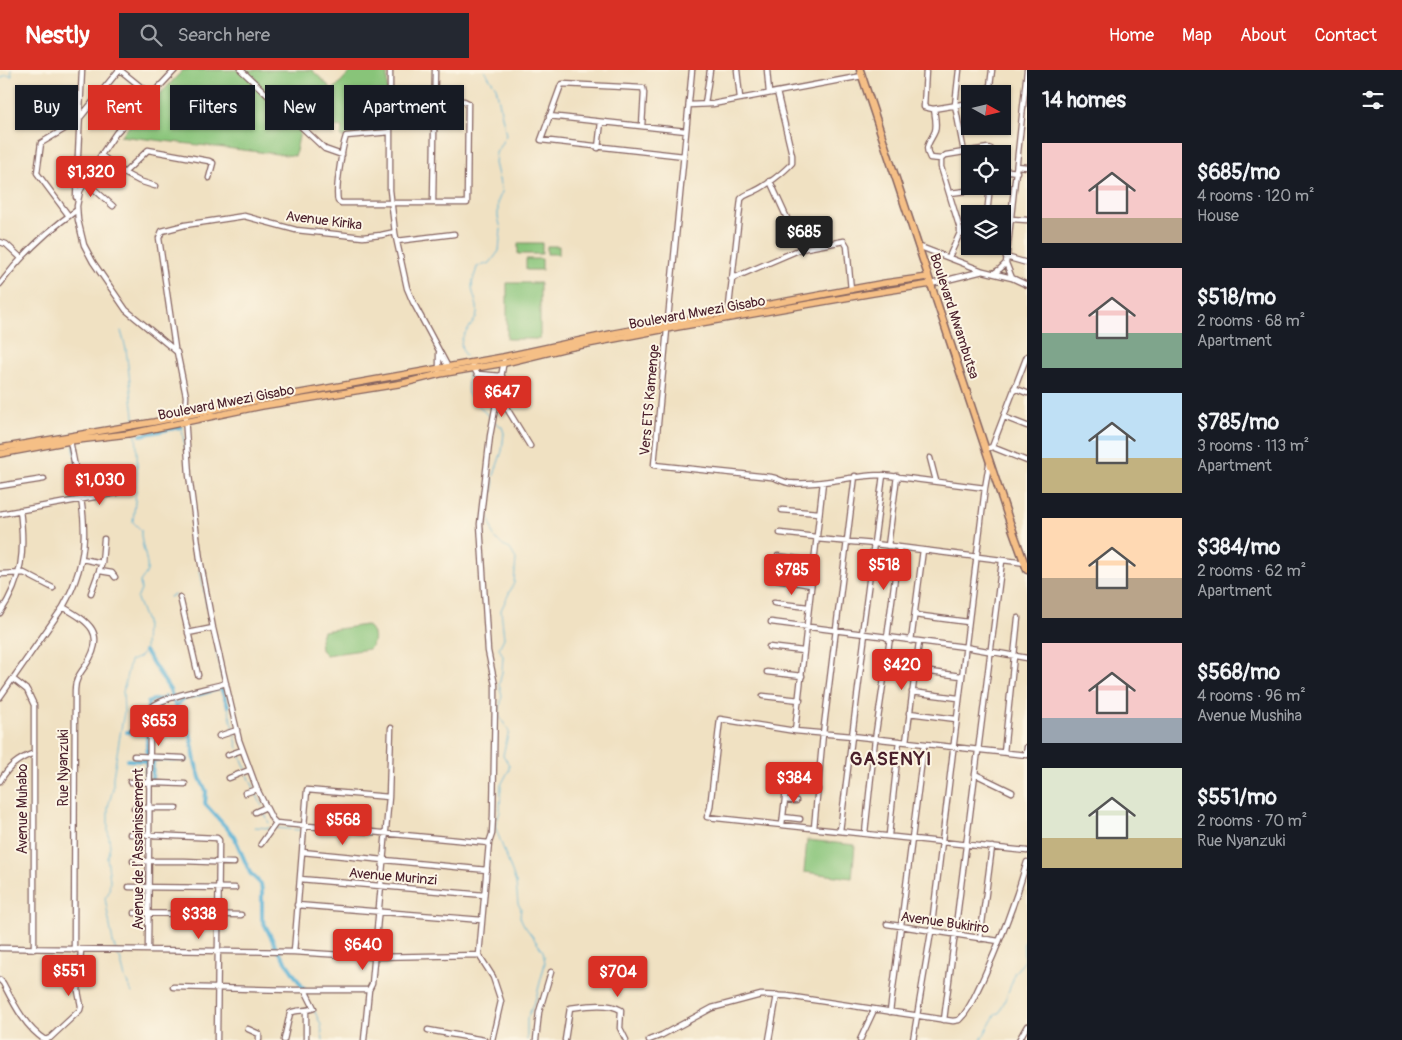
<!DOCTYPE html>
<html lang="en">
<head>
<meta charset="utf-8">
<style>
	:root { --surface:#171b24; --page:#242831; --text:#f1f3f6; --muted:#9ea1a6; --accent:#d93025 }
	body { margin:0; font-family:Pangolin,sans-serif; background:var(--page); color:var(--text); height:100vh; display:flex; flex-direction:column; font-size:19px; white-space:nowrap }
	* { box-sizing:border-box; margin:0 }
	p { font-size:16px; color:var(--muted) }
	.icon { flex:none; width:28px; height:28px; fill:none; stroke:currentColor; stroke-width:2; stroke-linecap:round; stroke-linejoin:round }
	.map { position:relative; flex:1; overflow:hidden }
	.side { display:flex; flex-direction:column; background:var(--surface); width:375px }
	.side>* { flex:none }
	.hud { position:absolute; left:15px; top:15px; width:475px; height:45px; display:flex; gap:10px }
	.needle { width:32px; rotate:98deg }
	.controls { position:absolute; left:961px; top:15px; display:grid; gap:10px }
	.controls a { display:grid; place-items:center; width:50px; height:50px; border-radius:0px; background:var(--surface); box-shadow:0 1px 4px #0004; font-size:25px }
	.price { position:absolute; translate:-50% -42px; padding:0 11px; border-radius:5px; background:var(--accent); color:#fff; font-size:16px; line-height:32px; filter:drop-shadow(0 1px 2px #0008) }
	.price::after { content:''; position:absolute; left:50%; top:30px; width:15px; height:11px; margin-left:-8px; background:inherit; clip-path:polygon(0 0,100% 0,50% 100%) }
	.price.selected { background:#222; color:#fff }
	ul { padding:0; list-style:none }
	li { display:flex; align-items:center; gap:15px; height:125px; padding:0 15px }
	li span { display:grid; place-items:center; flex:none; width:140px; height:100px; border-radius:0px; color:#555 }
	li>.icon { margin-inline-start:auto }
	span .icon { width:60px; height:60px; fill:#fffc; stroke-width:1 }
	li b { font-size:21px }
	h2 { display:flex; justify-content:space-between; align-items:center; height:60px; padding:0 15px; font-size:21px }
	.tag { padding:0 18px; border-radius:0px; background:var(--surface); box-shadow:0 1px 4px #0004; font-size:18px; line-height:45px }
	.tag.selected { background:var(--accent); color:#fff }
	header { display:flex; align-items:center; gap:30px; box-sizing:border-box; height:70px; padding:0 25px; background:var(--accent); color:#fff }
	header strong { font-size:24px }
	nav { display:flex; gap:28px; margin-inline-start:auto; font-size:18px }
	.search { width:350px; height:45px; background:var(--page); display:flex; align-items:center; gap:12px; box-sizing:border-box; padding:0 18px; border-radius:0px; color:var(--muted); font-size:19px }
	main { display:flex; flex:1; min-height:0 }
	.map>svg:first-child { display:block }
	.green { fill:#88c479; stroke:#697252 }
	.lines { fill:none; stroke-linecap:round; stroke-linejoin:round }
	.stream { stroke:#57b0d4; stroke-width:1 }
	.canal { stroke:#57b0d4; stroke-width:4 }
	.minor-casing { stroke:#846360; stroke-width:7 }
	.major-casing { stroke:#846360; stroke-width:8 }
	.highway-casing { stroke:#846360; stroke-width:9 }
	.minor { stroke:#fff; stroke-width:4.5 }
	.major { stroke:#f5bf86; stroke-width:5.5 }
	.highway { stroke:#f5bf86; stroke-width:6 }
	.labels { text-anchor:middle; stroke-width:4; stroke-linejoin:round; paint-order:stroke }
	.street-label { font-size:14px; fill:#4a1f2b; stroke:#fcf5e5 }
	.district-label { font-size:19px; font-weight:bold; letter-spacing:1px; fill:#4a1f2b; stroke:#fcf5e5 }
</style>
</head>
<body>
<header>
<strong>Nestly</strong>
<div class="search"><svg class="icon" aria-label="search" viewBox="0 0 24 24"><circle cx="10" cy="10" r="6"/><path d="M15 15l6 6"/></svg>Search here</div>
<nav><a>Home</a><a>Map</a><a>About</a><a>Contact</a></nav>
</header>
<main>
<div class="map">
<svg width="1027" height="970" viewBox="0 0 1027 970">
	<rect width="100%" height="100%" fill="#fcf5e5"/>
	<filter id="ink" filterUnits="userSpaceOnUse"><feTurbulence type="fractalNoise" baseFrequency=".02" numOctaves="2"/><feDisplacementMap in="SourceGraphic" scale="10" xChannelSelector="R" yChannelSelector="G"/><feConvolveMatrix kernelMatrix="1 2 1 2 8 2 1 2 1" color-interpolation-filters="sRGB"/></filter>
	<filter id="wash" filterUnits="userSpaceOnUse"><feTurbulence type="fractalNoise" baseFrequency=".0096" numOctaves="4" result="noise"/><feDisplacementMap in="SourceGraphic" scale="20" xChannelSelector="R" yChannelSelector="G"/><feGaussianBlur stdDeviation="1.12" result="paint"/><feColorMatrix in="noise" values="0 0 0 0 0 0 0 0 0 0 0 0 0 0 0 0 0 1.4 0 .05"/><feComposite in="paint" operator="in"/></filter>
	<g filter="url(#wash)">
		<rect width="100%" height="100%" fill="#f0e1c2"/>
		<path class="green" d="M183,0H312L333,20L352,0H387L388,64L341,67L342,57L302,52L295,86L120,66Z
			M518,173H542V184H518Z
			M547,176H559V184H547Z
			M526,189H542V200H526Z
			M507,213H540V269H507Z
			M366,555C375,560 376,572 369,579L326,585L321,580L320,569L323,561Z
			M807,770L855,775L852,808L804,802Z"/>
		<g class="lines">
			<path class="stream" d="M0,9L6,5L12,6L11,0
				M121,261L126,279L135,354
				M465,286C453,265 473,260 477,244C479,235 472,225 472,216C472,210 476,203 477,197L490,193L499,181L501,159L498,147V131L502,122L495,93L496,83L506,65L496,17L484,0
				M467,301C470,309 466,316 468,324L492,350
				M495,352L502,357L504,363L502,381L493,408L494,417L489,432L488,444L494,467L503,476L510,479L516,489L514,513L501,540L504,568L499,578L503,586L502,602L499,615L502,625L499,646L509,661L503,685L509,695V700L501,715L500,742L495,756L516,813L518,834L521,838L520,847L524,855L543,881L545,893L536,928L527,949V970
				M182,358L185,381
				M200,500L207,537
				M169,527L175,525L178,528
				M216,580L222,609
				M228,636L233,659
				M234,663L238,678
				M239,682L246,699
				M247,703L254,718
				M255,721L262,736
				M263,740L269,753
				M255,757L269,758
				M276,758L300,760
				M132,923L125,908L120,888L118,886L113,873L105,828L109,822L110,810L107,788L110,776L108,760V737L113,719V707L124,642L123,622L130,591L138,588L145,581L146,552L137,529L141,520L140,512C142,508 146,505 147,501C149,491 140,474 141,460L133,452C136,423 139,394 136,365
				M314,940L321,955L323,970
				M981,970L995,945L1000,942L1013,910L1014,903L1024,892V873L1027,869"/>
			<path class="canal" d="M141,365L180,357
				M75,376L81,416
				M145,581L170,620L174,633L191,666L195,692L200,708L206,721L205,734L234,766L250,803L261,814L262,822V849L276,877L305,921
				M176,636L183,629L221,618L228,636
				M147,659L148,633L153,630L165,629V627
				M127,662L147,664V685
				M127,690L147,691L146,712
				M152,711L153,690H187"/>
		</g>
	</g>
	<g filter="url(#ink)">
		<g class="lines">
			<g class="minor-casing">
				<path id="minor" d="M120,0L151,25
					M175,0L116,63L101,85L80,121L77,136L78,150L84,175L93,192L126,240L177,282L186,326L185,346L189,405L200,489L213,558L239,670L257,719L272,749L276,753L489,773L479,885L493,907L501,931L492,970
					M241,0L325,79L342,85
					M390,0V120L395,163L407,218L413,232L449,299
					M692,0L654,395L771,407C777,408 783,412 789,413C821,416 852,405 883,405L985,418
					M737,0L740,28
					M767,0L769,23
					M926,0L924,37L933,39L970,33
					M959,0L955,35L964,82
					M989,24L992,0
					M705,34L710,0
					M689,35L713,34L862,6
					M934,39C935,46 937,54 935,61C931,71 923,76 930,88L941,89L946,85L988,78L991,79L992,84
					M549,46L686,61
					M79,49L119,0
					M642,56L644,23L643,18L563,14L561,15L541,70L684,86
					M390,62L346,66C342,78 335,121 338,131L341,133H467L468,33L464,31L390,30
					M598,78L601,52
					M101,85L124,103L148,80L209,91L213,93L209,108
					M941,89V97L960,159V163L949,187
					M1017,96L1027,97
					M1002,100L1017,102
					M124,103L139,111L155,116
					M77,108L85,111L113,136
					M770,111L801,179
					M950,123L990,118
					M76,127L82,0
					M433,132L435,0
					M987,144L990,116
					M69,146L37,103L41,73L78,51
					M1011,149L1027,150
					M960,163L970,165
					M397,171L454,164
					M0,172L6,174L21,188
					M918,176L983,201L1012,208L1027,215
					M1006,187L1027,193
					M994,203L1000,199L1006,193
					M1012,208L1006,193L1027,0
					M731,209L801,179L844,171L847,176L851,220
					M0,214C21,186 48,160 77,140
					M931,214L983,201
					M728,245L741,129C745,124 750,124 755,121C766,116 784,102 792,93V85L777,22
					M175,278L159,168L162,161L185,155L244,146L296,160L363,167L381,165L395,162
					M439,283V300
					M473,296L477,304L502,306
					M1014,318L1027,323
					M498,324L530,376
					M1004,347L1027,356
					M992,377L1027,286
					M989,378L992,377L1027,391
					M930,388L936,411
					M0,416L44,409
					M782,440L819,443
					M0,444L117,423
					M780,463L816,467
					M816,469L875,474L1026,493
					M888,476L897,406
					M778,486L813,491
					M82,489L102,493
					M100,501L112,503L115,507
					M0,504L24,503L53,518
					M776,509L811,515
					M91,523L102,493L104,469
					M180,527L198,605
					M774,533L808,537
					M63,537C89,552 107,563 86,595C80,603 75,610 75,620L74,880
					M0,543C23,509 25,480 20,440
					M915,545L968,552
					M771,552L965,577L1027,588
					M188,563L213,558
					M862,564L883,405
					M887,568L899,477
					M911,571L923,480
					M769,577L803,581
					M915,600L961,606
					M767,602L802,606
					M13,609L27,620L34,635V879
					M912,622L958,628
					M763,626L800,630
					M0,627L63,537C98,475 81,434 70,370
					M909,643L956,649
					M133,660L169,661
					M795,661L823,412
					M219,666L237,660
					M906,672L919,572
					M1004,682L1018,548
					M228,685L242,680
					M1026,685L1027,677
					M1027,685L852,666L795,661L720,649L710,738L707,747L1027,781
					M134,686L183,688
					M975,704L1012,722
					M229,708L249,700
					M0,711C9,696 18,689 34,683
					M130,712L185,714
					M786,720L798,721
					M245,723L257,719
					M785,730L796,731
					M134,738H176
					M255,742L266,737
					M783,747L800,749
					M782,755L788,702L790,698L795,696L801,697V704L797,707L787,711
					M814,758L823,664L855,406
					M840,761L865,564
					M865,763L875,669L890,568
					M130,764L217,768L219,770L217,970
					M889,765L899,671
					M489,773L492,764L493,746L495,629V615L488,581L480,454L490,366L504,291
					M261,774L276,753
					M302,782L487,800
					M133,791H184L234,793
					M300,809L484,825
					M129,817L235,818
					M297,835L482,850
					M134,843L241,845
					M887,854L999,871
					M980,869L992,777
					M0,878L294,882L374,887L479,885
					M148,879L150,660L152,637C162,627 210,618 226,613
					M294,882L307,720L389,727
					M0,910L3,913C14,934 25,957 45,970
					M173,917L291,920H369L372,914L389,727L391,658
					M306,941V970
					M890,942L924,674
					M944,950L1002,491
					M248,959L259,964V970
					M428,960L484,970
					M45,970L50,968L80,940L81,936L78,921L81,880
					M284,970L290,943C297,939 306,942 314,938L305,920
					M364,970L369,920
					M536,970L539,942L551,902
					M565,970L570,938C585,936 608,932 621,940L620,958L626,970
					M649,970L662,965L712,938L761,925L787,926L953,951L959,950C970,940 975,924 982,911C1000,872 1015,833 1027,792
					M769,970L777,925
					M860,970L874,940
					M913,970L931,862L985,418L989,394
					M1019,970L1027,956"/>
			</g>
			<g class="major-casing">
				<path id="major" d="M0,378L154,352L261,330L503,287L615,263L885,213L928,207
					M0,384L70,371L128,364L262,336L404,313L440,304L505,293L567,278L666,259L873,223L931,214"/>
			</g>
			<g class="highway-casing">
				<path id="highway" d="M860,0L1008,447L1027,500"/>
			</g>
			<use href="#minor" class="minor"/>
			<use href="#major" class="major"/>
			<use href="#highway" class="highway"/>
		</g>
	</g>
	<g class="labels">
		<g class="street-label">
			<text transform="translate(324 150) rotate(7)" y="5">Avenue Kirika</text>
			<text transform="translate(697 242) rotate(-10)" y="5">Boulevard Mwezi Gisabo</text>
			<text transform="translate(955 246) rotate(72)" y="5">Boulevard Mwambutsa</text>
			<text transform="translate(649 330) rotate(-85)" y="5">Vers ETS Kamenge</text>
			<text transform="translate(226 332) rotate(-11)" y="5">Boulevard Mwezi Gisabo</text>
			<text transform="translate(63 698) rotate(-90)" y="5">Rue Nyanzuki</text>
			<text transform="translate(22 739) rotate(-90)" y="5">Avenue Muhabo</text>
			<text transform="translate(138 779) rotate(-90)" y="5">Avenue de l'Assainissement</text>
			<text transform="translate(393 806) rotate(5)" y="5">Avenue Murinzi</text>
			<text transform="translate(945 852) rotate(8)" y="5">Avenue Bukiriro</text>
		</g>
		<g class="district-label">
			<text x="891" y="695">GASENYI</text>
		</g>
	</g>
</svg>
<div class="controls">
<a><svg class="needle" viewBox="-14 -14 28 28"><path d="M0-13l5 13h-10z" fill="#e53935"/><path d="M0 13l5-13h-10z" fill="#9ea1a6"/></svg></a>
<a><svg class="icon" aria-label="locate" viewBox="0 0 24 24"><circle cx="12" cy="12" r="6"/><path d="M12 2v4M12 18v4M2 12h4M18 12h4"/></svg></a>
<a><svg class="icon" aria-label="layers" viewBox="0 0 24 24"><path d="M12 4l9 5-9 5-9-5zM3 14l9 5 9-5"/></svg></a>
</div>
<b class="price" style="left:91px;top:128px">$1,320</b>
<b class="price selected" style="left:804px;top:188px">$685</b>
<b class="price" style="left:502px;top:348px">$647</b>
<b class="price" style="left:100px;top:436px">$1,030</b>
<b class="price" style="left:884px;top:521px">$518</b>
<b class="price" style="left:792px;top:526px">$785</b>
<b class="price" style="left:902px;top:621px">$420</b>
<b class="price" style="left:159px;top:677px">$653</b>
<b class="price" style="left:794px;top:734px">$384</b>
<b class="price" style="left:343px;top:776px">$568</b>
<b class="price" style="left:199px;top:870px">$338</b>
<b class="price" style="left:363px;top:901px">$640</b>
<b class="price" style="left:69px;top:927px">$551</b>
<b class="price" style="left:618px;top:928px">$704</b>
<div class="hud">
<a class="tag">Buy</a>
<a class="tag selected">Rent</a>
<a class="tag">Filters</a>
<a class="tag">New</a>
<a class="tag">Apartment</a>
</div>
</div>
<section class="side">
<h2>14 homes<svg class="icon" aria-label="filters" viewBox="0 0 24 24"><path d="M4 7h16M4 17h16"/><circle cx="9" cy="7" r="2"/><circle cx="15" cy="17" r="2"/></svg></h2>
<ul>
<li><span style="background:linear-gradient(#f6c9c9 75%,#b9a48a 0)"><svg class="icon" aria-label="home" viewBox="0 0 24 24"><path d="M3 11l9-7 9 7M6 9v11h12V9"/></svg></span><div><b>$685/mo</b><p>4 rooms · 120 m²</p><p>House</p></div></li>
<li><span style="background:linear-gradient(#f6c9c9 65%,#7fa58c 0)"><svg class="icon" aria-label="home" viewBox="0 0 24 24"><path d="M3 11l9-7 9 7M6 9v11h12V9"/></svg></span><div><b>$518/mo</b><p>2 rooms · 68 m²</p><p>Apartment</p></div></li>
<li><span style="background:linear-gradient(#bfe0f5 65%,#c2b280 0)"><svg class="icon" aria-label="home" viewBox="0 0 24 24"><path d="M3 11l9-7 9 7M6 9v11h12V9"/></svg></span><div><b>$785/mo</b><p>3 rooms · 113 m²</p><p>Apartment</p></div></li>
<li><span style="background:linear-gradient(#ffd9b3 60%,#b9a48a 0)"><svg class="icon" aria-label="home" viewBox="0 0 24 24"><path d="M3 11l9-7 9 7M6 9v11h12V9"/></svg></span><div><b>$384/mo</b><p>2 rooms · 62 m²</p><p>Apartment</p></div></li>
<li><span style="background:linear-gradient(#f6c9c9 75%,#9aa5b1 0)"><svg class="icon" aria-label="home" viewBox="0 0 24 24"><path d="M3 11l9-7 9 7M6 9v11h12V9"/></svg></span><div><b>$568/mo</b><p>4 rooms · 96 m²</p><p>Avenue Mushiha</p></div></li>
<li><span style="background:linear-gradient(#dfe7d0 70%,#c2b280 0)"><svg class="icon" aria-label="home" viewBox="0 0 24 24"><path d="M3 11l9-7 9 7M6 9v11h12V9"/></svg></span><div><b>$551/mo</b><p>2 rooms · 70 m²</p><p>Rue Nyanzuki</p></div></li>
</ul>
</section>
</main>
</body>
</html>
